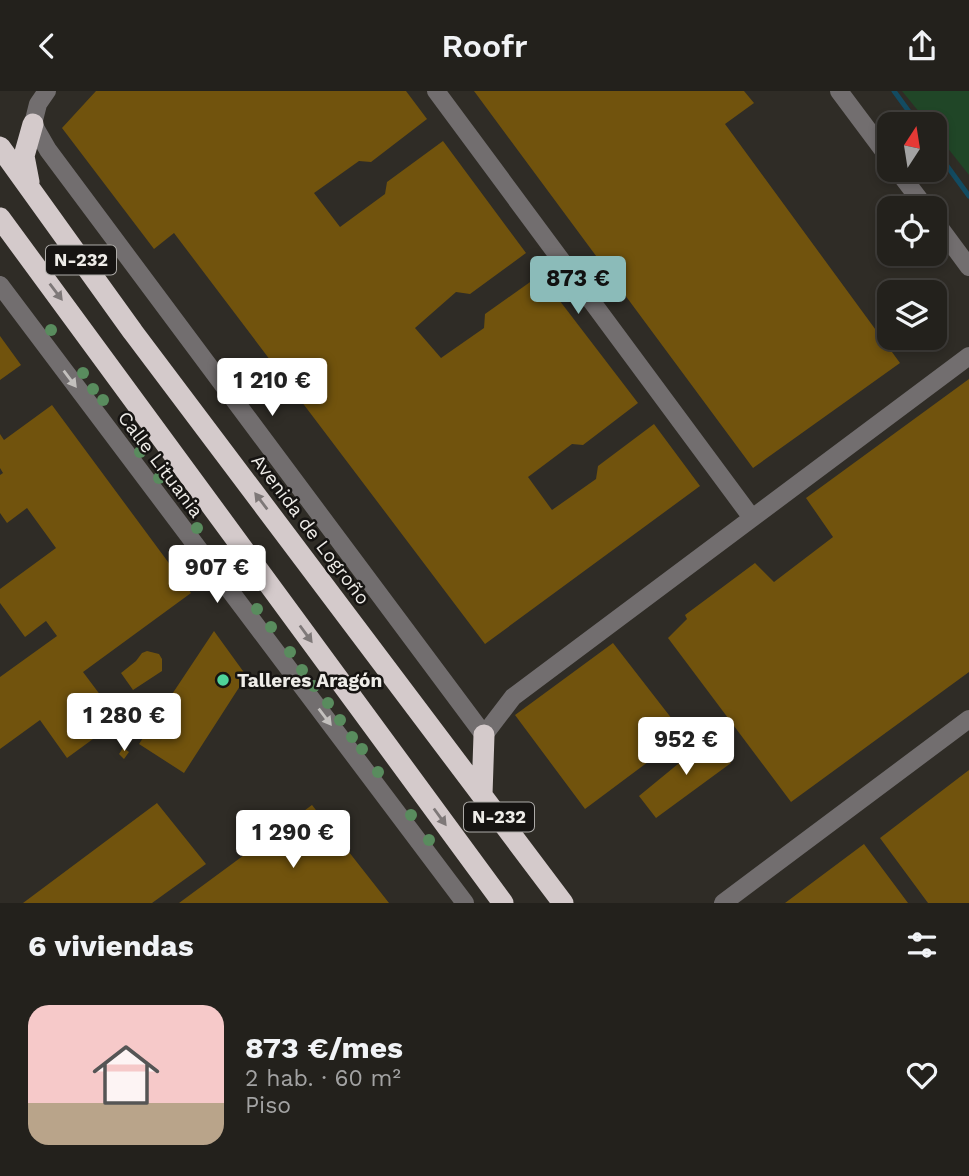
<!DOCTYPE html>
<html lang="es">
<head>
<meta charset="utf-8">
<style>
	:root { --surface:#23211c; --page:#2f2e29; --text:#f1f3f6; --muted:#a3a3a3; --line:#403e3b; --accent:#8bbbb9 }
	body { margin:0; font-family:"Work Sans",sans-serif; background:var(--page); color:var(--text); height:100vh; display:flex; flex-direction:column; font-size:26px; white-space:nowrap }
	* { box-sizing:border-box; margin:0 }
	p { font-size:23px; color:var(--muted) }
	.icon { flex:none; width:38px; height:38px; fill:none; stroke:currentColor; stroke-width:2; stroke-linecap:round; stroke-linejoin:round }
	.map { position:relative; height:812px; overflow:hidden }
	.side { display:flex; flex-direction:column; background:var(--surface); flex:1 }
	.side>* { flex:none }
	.needle { width:46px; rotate:12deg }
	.buttons { position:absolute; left:877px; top:21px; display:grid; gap:14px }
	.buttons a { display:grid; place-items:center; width:70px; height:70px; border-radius:14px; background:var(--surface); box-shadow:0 4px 10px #0003,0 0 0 2px var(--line); font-size:35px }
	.price { position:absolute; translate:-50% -60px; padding:0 16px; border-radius:7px; background:#fff; color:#222; font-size:23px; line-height:46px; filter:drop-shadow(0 2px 4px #0008) }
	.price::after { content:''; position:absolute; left:50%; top:42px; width:21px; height:16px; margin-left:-10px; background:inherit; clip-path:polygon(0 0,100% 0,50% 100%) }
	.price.active { background:var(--accent); color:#111 }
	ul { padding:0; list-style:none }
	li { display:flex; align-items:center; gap:21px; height:175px; padding:0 28px }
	li span { display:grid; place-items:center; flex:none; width:196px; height:140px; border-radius:21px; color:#555 }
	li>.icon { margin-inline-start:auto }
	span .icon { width:84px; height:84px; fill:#fffc; stroke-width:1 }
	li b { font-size:30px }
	h2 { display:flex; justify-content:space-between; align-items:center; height:84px; padding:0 28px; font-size:30px }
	header { display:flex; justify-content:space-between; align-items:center; height:91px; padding:0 28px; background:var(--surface); font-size:32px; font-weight:600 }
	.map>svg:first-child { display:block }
	.green { fill:#204627 }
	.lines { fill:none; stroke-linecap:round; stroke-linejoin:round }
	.stream { stroke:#134b61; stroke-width:5 }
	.building { fill:#71530d }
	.street { stroke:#726e6f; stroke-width:18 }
	.highway { stroke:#d4cacb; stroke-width:21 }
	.tree { fill:#598c5e }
	.oneway { fill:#7e7878 }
	.oneway2 { fill:#c3c0be }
	.poi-dot { fill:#4fd399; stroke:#161412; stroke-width:2.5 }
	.labels { text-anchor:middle; stroke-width:5; stroke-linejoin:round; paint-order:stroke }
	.shield { fill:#161412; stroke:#adaba8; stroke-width:2 }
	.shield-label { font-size:18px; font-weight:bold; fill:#eeece8 }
	.street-label { font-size:19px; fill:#eeece8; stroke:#161412 }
	.poi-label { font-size:19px; font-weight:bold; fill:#eeece8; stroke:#161412; text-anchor:start }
</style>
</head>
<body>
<header><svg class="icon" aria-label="back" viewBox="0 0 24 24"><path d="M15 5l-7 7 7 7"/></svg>Roofr<svg class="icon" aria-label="share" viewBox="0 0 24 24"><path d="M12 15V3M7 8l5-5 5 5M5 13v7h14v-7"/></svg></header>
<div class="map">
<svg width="969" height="812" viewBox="0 0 969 812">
	<rect width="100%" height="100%" fill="#2f2c26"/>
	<path class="green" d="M902,0H969V84L935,41L934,33H929Z"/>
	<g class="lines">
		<path class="stream" d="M894,0L918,33
			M934,57L969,105"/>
	</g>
	<path class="building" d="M96,0H406L427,28L371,71L359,70L314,102L340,136L385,103L387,91L443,50L526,162L470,203L456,201L415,237L441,267L484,237L485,223L540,184L638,312L583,354L572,353L528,386L552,419L596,388L598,375L654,333L700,395L485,553L174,142L154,158L62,37Z
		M474,0H744L754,12L725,33L900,272L753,377Z
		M0,245L21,274L0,289Z
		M969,288V581L791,711L668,547L687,528L685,524L755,472L774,491L833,446L806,407Z
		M52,314L191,502L83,581L119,629L67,667L40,629L0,658V586L57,545L46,530L25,546L0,512V498L56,457L27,417L7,432L0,422V384L3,382L0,377V343L4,349Z
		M214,540L248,587L249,590L247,594L240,595L184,682L139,653Z
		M613,552L679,637L664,659L585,718L515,624Z
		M147,560L159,563L162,568V580L133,599L121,582L136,570L142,562Z
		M712,645L731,672L656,727L639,705Z
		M123,657L129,661L124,668L119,663Z
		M969,679V812H928L880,747Z
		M157,712L206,773L152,812H23Z
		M312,714L389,812H179Z
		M864,753L908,812H785Z"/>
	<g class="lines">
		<path class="street" d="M47,0L38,13L33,33L48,59L484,644L513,606L969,265
			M436,0L752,427
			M839,0L889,67
			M897,79L926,117
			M934,129L969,176
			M0,194L465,812
			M723,812L969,628"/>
		<path class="highway" d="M0,56L133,241L563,812
			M29,91L24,65L33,33
			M0,127L503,812
			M482,704L484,644"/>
	</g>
	<g class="tree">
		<circle cx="51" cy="239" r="6"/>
		<circle cx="83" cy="282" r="6"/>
		<circle cx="93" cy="298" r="6"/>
		<circle cx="103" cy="309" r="6"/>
		<circle cx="140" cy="361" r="6"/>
		<circle cx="159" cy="387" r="6"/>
		<circle cx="197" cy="437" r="6"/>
		<circle cx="215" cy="462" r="6"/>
		<circle cx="234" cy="488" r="6"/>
		<circle cx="257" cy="518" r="6"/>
		<circle cx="271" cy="536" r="6"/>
		<circle cx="290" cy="561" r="6"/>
		<circle cx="302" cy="579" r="6"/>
		<circle cx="314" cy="595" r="6"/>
		<circle cx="328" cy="612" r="6"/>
		<circle cx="340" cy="629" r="6"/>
		<circle cx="352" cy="646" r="6"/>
		<circle cx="362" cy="658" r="6"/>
		<circle cx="378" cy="681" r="6"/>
		<circle cx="411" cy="724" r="6"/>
		<circle cx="429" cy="749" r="6"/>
	</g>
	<defs><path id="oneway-solid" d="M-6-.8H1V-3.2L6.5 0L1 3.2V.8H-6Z" transform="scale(1.75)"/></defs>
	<g class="oneway">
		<use href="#oneway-solid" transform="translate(56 201) rotate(53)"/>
		<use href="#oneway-solid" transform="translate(261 410) rotate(-127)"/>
		<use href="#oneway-solid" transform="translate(306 543) rotate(54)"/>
		<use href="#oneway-solid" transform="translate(440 726) rotate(54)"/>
	</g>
	<g class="oneway2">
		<use href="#oneway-solid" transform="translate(70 288) rotate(53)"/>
		<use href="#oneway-solid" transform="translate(325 626) rotate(53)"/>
	</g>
	<circle class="poi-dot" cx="223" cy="589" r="7"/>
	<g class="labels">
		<g class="shield">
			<rect x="46" y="154.5" width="70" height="29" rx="5"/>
			<rect x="464" y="711.5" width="70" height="29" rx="5"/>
		</g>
		<g class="shield-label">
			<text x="81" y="175">N-232</text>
			<text x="499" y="732">N-232</text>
		</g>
		<g class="street-label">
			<text transform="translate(161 373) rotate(53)" y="7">Calle Lituania</text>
			<text transform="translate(311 438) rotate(53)" y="7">Avenida de Logroño</text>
		</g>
		<g class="poi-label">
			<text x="237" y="596">Talleres Aragón</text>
		</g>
	</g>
</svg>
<div class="buttons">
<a><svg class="needle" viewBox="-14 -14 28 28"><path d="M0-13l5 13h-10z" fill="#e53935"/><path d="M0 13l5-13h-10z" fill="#a3a3a3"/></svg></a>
<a><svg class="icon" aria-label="locate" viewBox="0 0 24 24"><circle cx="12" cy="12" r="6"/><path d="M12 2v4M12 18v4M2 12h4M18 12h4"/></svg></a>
<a><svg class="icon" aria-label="layers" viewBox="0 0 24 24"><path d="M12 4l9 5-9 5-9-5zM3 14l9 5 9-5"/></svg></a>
</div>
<b class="price active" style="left:578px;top:225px">873 €</b>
<b class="price" style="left:272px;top:327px">1 210 €</b>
<b class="price" style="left:217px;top:514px">907 €</b>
<b class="price" style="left:124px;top:662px">1 280 €</b>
<b class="price" style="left:686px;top:686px">952 €</b>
<b class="price" style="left:293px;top:779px">1 290 €</b>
</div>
<section class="side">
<h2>6 viviendas<svg class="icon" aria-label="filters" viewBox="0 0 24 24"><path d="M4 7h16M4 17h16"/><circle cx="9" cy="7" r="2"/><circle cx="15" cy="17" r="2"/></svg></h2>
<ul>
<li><span style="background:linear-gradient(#f6c9c9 70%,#b9a48a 0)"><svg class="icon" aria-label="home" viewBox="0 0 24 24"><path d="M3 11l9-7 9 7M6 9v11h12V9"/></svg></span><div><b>873 €/mes</b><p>2 hab. · 60 m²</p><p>Piso</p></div><svg class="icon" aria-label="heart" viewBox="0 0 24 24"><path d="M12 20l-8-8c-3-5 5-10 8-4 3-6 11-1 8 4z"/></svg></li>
</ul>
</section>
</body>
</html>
